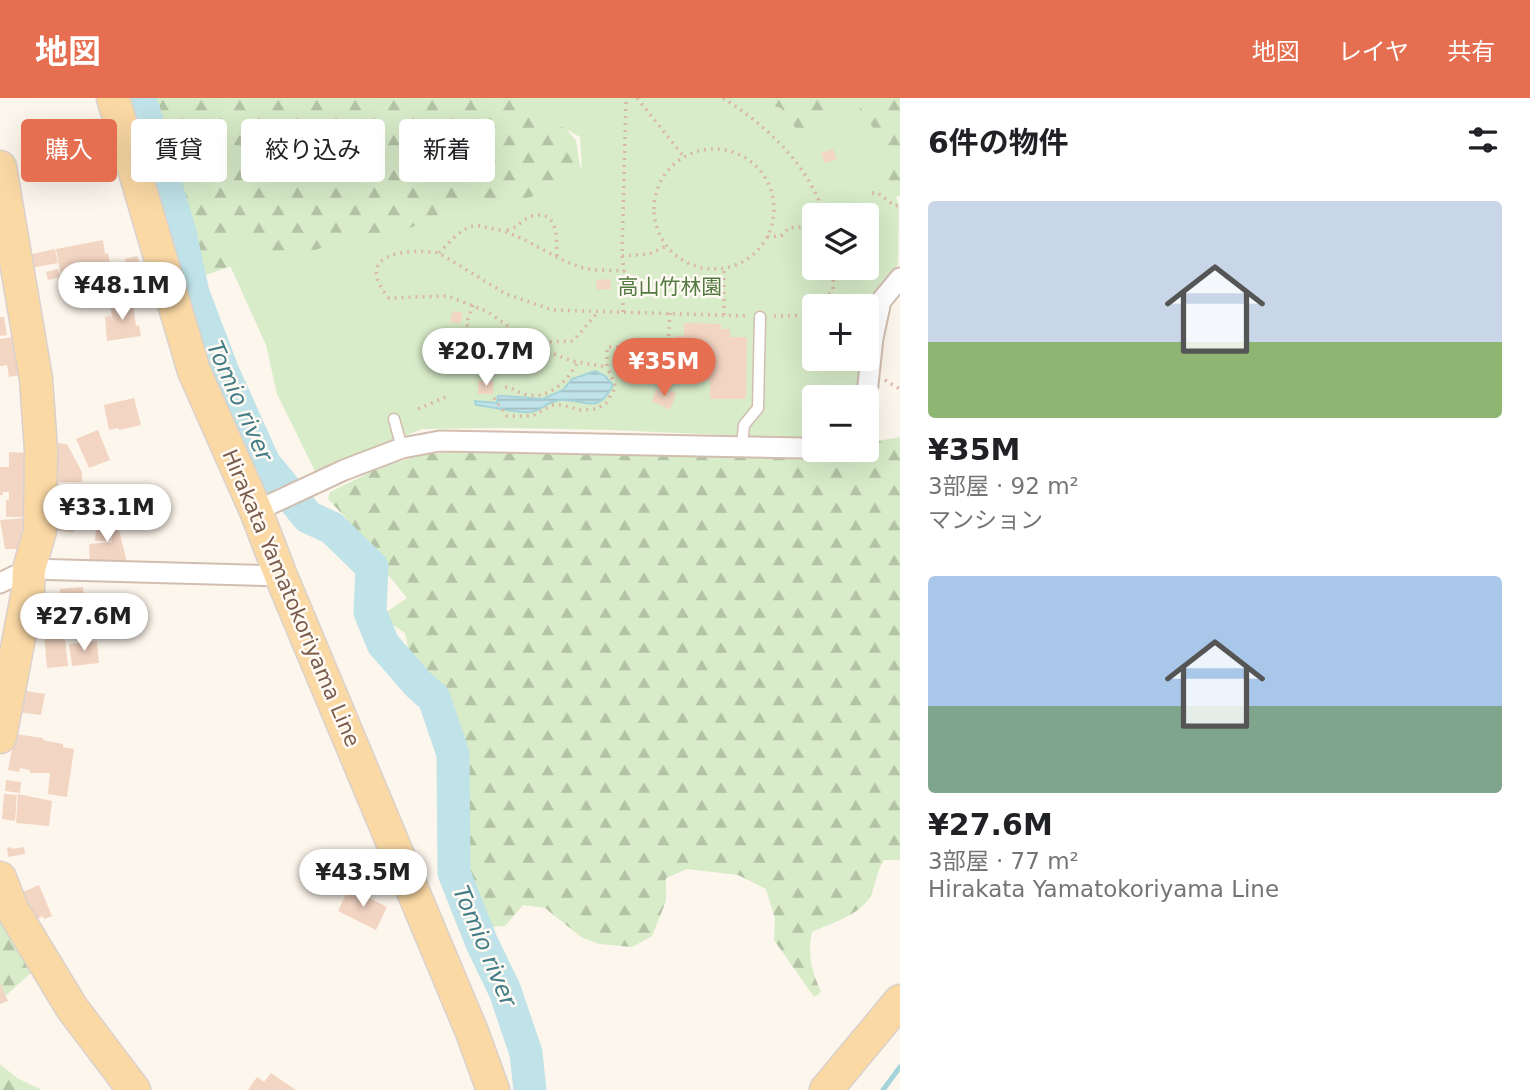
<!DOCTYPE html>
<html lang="ja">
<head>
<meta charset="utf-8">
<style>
	:root { --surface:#fff; --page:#f6f6f6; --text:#202124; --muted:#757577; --accent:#e76f51 }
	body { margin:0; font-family:"DejaVu Sans","Noto Sans JP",sans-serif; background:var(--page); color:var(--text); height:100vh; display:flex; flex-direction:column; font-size:26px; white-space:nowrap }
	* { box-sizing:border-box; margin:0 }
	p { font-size:23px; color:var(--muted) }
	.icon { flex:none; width:38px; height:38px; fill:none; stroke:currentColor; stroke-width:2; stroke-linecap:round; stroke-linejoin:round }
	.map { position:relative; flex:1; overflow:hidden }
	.sheet { display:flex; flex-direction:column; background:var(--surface); width:630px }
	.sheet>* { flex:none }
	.banner { position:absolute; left:21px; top:21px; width:665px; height:63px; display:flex; gap:14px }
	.tools { position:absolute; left:802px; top:105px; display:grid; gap:14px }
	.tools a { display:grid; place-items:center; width:77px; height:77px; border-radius:7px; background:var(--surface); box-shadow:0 7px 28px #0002; font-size:35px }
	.price { position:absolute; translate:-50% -60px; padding:0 16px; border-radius:24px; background:#fff; color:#222; font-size:23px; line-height:46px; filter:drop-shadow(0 2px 4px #0008) }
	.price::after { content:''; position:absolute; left:50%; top:42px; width:21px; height:16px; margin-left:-10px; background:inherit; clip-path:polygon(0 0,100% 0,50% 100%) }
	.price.current { background:var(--accent); color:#fff }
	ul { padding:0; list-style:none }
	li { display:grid; align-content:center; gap:14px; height:371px; padding:0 28px }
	li span { display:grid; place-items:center; height:217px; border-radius:7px; color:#555 }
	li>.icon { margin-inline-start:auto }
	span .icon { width:126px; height:126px; fill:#fffc; stroke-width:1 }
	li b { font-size:30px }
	h2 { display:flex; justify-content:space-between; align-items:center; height:84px; padding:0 28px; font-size:30px }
	.tag { padding:0 24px; border-radius:7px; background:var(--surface); box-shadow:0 7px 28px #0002; font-size:24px; line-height:63px }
	.tag.current { background:var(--accent); color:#fff }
	header { display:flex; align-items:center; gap:42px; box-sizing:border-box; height:98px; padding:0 35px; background:var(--accent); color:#fff }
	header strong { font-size:33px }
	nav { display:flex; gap:38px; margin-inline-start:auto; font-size:24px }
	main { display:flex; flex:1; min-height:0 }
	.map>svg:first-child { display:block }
	.forest { fill:url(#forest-firs) }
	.park { fill:#d8ecc9; fill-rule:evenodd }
	.water { fill:url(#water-rules); stroke:#a5d3da; stroke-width:2 }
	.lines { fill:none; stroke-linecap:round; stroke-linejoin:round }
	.stream { stroke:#a5d3da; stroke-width:5 }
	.river { stroke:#bfe3e8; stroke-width:33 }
	.building { fill:#f3d5c3 }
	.service-casing { stroke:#d1beb0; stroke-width:13 }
	.minor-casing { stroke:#d1beb0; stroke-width:23 }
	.primary-casing { stroke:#dad1cd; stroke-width:35 }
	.path { stroke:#d9b8a5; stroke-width:3.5; stroke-dasharray:2 5; stroke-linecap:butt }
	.service { stroke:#fff; stroke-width:10 }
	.minor { stroke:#fff; stroke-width:19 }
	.primary { stroke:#fbd9a5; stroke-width:32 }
	.labels { text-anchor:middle; stroke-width:5; stroke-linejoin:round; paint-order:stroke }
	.park-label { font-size:21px; fill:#537a41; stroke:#fffaf3 }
	.street-label { font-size:21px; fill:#7a5c4d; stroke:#fffaf3 }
	.water-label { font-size:23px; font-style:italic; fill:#437c86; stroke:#fffaf3 }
</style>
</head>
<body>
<header>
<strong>地図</strong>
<nav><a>地図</a><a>レイヤ</a><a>共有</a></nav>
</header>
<main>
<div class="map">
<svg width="900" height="992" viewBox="0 0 900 992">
	<defs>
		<pattern id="forest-firs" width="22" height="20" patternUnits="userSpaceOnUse" patternTransform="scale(1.75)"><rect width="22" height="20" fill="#d8ecc9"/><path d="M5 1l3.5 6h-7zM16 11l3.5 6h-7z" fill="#b4c2a5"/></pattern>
		<pattern id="water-rules" width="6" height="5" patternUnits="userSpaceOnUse" patternTransform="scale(1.75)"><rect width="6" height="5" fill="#bfe3e8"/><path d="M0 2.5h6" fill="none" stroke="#a0bbbe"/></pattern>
	</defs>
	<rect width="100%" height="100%" fill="#fdf6ec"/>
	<path class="forest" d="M151,0H538L576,42L580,68L616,97L435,149L249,162L203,178L179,88Z
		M742,0H900V98L892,100L804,52Z
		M900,339V762H884C876,774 876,787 870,799C858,818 831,825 812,834C807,856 812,874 821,894L814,899L774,842L775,821L766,791L738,777L687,771L666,780V803L652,838L632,849L599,846L581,839L545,810L523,807L505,828L489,829L470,797L468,755L462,725V680L455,621L439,584L411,564L405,535L393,527L385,515L407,500L381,468L354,441L347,421L328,401L330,394L377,371L420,357L464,353L590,357L817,359C834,357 849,352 866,352V345Z
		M0,819L33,873L0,903Z
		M0,966L17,980L42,992H0Z"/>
	<path class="park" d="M523,0H744L781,10L803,40L831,31L828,0H860V12L885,46L886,74L899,107L898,166L870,210L866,229V208H814V261H861L859,299H814V341L612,332L508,330L422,331L316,375L277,296L266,247L228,163L231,142L241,133L256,152L292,158L297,150L315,152L349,141L410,130L467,103L512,104L560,91L582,75L580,39L541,17ZM814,117H866V170H814Z"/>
	<path class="water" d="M595,273L605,278L613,287C597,318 587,301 561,302C550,302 541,312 531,314C519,316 489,308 476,307L475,303L497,305L498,298H503L543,301L563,292L572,281Z"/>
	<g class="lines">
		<path class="stream" d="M883,992L900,969"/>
		<path class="river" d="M140,0L180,135L193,195L223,274L264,365L308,419L332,430L372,469L370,514L383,546L418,586L434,600L453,656L454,775L481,843L505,893L526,955L530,992"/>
	</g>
	<path class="building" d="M97,20L115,77L100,81L96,78L84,24Z
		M833,51L837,61L825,65L821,55Z
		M103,142L105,156L108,155L110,166L107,167L108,169L61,178L56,151Z
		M55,151L58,165L31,170L28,157Z
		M137,158L139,164L126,167L125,161Z
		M58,171L60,179L48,182L46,174Z
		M610,181L611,191L597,192L596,182Z
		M116,203L133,205L136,228L139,227L141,238L107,243L105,219L111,218L113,226L110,204Z
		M453,213L463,215L460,226L450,223Z
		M0,219H4L7,237L0,238Z
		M684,225L721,226V231H730V239H747L746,301H710V283L674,282V276H669V260H672V255H675V238H684Z
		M19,238L26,276L9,279L7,267L0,268V241Z
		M478,283H493V296H478Z
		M661,290L676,295L670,312L652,303L656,291L661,292Z
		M134,300L141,327L119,332L118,330L109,332L104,307Z
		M98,332L110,362L89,370L76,341Z
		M55,345L67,346L82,374V384H54Z
		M9,354L26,355L25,419H6V402H9V394H3V397H0V369H9Z
		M53,389L88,392V398L96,401L93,430L74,428V434L49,432Z
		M98,403L102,404L108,420L97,419Z
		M26,420L24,451H5L0,422Z
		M97,420L113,422L120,436L127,464L90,467L89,446L112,444V434L111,443H95Z
		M83,489L85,523L63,522L60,491Z
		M34,493L50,496L53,529L47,533L29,531Z
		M77,528L78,537L68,538L67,529Z
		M64,532L68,568L47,570L44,536L51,535V533Z
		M97,543L99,565L72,568L69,546Z
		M20,592L45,596L41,617L17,614Z
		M15,636L43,640V642L63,646V649L74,651L67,699L48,696L50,675H30V672L20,670L19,674L8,672Z
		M6,682L21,684L20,695L5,693Z
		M4,696L17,697L15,723L2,721Z
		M18,696L52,703L49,728L16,725Z
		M11,749L12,751L24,749L25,756L8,759L7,750Z
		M39,787L52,818L44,821L43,818L35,822L25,799L19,801L16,795L22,792L23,794Z
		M349,790L387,809L376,832L338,813Z
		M0,885L8,903L0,906Z
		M271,975L296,992H248L257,979L264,984Z"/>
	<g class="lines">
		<g class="service-casing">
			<path id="service" d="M394,321L402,350
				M742,347L744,327L758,310L760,219"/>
		</g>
		<g class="minor-casing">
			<path id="minor" d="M866,305L873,240L881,203L900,180
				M256,413L344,372L402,350L440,343L802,350L814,347
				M0,485L29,471L281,478"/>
		</g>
		<g class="primary-casing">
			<path id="primary" d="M113,0L194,273L256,413L281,478L472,934L493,992
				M0,69L36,281L41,352L40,433L29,471L28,493L0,639
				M0,780L12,811L72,910L134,992
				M826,992L900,903"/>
		</g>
		<path class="path" d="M637,0L684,59
			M723,0C766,27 809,67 824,117
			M654 111a60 60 0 1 1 120 0a60 60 0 1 1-120 0Z
			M872,95H878L895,108L900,107
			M507,132C517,131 522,121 532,118C560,111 556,143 557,159
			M767,139L781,138L789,130L814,128
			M439,155C448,146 460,131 473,128C481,127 487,130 495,131C526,138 550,159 580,169C593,173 610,172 624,173L622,158L626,0
			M622,158L649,156L667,148
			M473,207L466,226L491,253L490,276
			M821,208L833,191L834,170
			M623,214V194
			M670,215L668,249H607V269L572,263L541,251L488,214L448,198L389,200C352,156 405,150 439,155L506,196L553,212L749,218
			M724,217V170
			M774,218L814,217
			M541,251L543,244L573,243L599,213
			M885,282L900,291
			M505,289C514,290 519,295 527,297C550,301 567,283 578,264
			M494,300L507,318H532L552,307H563L580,312L597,311L606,305L616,289L607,269
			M418,311L448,298"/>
		<use href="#service" class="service"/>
		<use href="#minor" class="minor"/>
		<use href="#primary" class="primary"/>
	</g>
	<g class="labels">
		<g class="park-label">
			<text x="670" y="196">高山竹林園</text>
		</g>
		<g class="street-label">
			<text transform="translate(291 500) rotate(67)" y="7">Hirakata Yamatokoriyama Line</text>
		</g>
		<g class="water-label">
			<text transform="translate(240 303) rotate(66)" y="8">Tomio river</text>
			<text transform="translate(485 848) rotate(67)" y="8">Tomio river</text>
		</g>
	</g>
</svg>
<div class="tools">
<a><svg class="icon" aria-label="layers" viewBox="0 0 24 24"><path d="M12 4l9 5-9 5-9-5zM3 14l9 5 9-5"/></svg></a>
<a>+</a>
<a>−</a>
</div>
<b class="price" style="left:122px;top:224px">¥48.1M</b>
<b class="price" style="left:486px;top:290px">¥20.7M</b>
<b class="price current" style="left:664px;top:300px">¥35M</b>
<b class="price" style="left:107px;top:446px">¥33.1M</b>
<b class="price" style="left:84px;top:555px">¥27.6M</b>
<b class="price" style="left:363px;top:811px">¥43.5M</b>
<div class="banner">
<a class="tag current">購入</a>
<a class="tag">賃貸</a>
<a class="tag">絞り込み</a>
<a class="tag">新着</a>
</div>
</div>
<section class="sheet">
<h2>6件の物件<svg class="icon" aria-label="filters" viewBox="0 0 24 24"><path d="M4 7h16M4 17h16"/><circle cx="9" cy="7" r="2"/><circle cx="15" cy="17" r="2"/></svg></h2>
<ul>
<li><span style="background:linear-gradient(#c9d6e8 65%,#8fb573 0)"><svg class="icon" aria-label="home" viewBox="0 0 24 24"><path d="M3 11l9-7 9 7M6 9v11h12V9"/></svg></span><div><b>¥35M</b><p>3部屋 · 92 m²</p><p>マンション</p></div></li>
<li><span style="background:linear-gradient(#a9c7e8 60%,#7fa58c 0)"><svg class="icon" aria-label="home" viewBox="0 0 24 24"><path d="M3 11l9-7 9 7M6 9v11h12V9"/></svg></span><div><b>¥27.6M</b><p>3部屋 · 77 m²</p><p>Hirakata Yamatokoriyama Line</p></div></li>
</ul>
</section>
</main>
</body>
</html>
